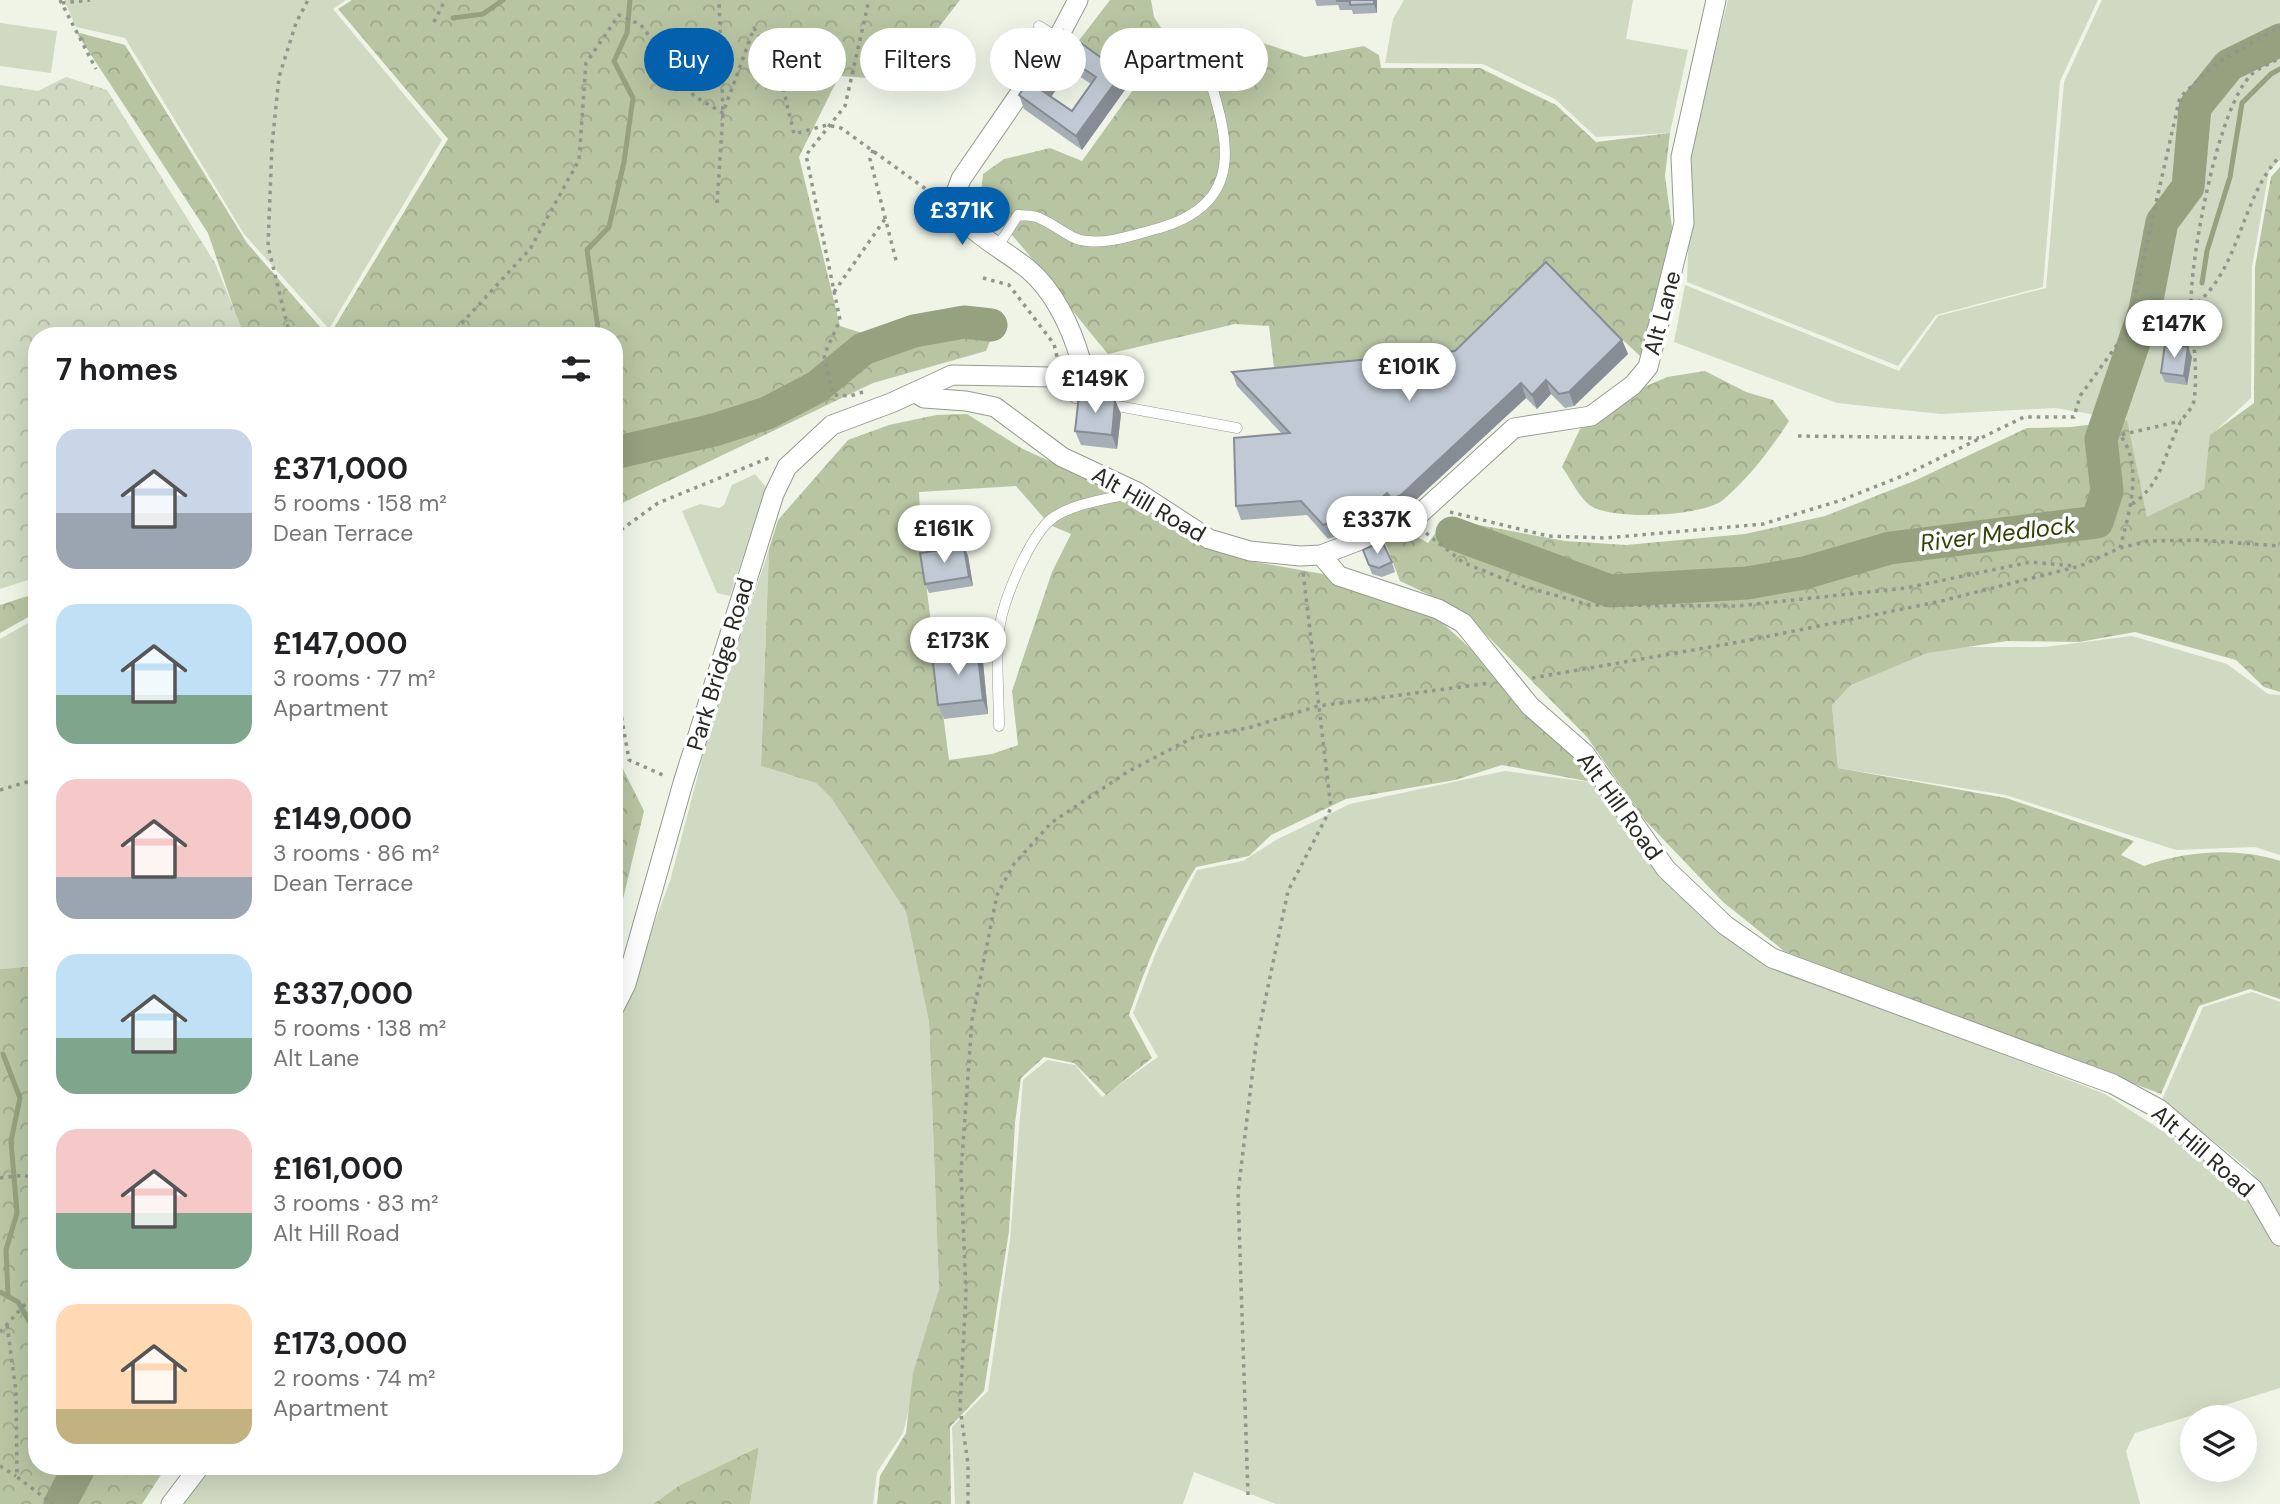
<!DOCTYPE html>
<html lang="en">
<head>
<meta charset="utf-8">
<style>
	:root { --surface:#fff; --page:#f6f6f6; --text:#202124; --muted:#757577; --accent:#0260ad }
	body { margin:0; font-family:"DM Sans",sans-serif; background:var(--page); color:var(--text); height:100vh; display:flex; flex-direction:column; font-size:26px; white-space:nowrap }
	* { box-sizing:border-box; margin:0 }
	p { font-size:23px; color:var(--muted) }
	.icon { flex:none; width:38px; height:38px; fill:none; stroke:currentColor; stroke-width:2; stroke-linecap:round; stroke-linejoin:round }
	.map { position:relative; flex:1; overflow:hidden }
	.details { position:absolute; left:28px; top:327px; width:595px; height:1148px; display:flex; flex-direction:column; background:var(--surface); border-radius:28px; box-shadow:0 7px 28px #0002 }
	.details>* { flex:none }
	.hud { position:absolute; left:644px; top:28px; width:665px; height:63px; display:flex; gap:14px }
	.buttons { position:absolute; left:2180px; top:1405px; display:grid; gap:14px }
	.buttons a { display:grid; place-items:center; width:77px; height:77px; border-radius:50%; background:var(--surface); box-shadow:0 7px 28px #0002; font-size:35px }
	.price { position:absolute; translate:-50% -60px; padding:0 16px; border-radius:24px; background:#fff; color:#222; font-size:23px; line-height:46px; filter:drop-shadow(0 2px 4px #0008) }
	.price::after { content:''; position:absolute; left:50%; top:42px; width:21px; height:16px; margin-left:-10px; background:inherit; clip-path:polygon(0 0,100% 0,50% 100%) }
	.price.active { background:var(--accent); color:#fff }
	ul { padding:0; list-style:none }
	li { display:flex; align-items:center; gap:21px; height:175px; padding:0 28px }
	li span { display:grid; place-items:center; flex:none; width:196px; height:140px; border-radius:21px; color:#555 }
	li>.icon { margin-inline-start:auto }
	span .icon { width:84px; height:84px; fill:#fffc; stroke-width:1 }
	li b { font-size:30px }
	h2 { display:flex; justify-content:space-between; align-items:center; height:84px; padding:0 28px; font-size:30px }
	.tag { padding:0 24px; border-radius:32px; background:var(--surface); box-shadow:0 7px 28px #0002; font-size:24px; line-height:63px }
	.tag.active { background:var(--accent); color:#fff }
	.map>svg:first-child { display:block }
	.green { fill:#d0d9c2 }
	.forest { fill:url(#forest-crowns); fill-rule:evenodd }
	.park { fill:url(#park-crowns) }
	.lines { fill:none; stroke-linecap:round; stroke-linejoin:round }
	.stream { stroke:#95a17f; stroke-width:5 }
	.river { stroke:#95a17f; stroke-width:33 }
	.lane-casing { stroke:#969a8f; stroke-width:11 }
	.street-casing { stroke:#969a8f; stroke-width:21 }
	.path { stroke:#92968c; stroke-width:3.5; stroke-dasharray:3.5 5; stroke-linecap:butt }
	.lane { stroke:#fff; stroke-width:10 }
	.street { stroke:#fff; stroke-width:19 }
	.wall { fill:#a6aeb6; fill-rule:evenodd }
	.shaded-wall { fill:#878d94 }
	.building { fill:#c1cad4; stroke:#878d94; stroke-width:2; fill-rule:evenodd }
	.labels { text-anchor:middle; stroke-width:7; stroke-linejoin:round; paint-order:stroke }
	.street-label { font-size:23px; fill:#272924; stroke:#fff }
	.water-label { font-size:24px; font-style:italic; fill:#324108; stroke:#fff }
</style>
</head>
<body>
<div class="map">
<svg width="2280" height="1504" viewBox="0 0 2280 1504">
	<defs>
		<pattern id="forest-crowns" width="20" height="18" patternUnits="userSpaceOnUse" patternTransform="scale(1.75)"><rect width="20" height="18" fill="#b8c5a2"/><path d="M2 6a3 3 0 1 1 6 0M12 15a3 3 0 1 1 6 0" fill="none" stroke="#9ea98b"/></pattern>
		<pattern id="park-crowns" width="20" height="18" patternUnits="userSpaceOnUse" patternTransform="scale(1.75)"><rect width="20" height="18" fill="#d0d9c2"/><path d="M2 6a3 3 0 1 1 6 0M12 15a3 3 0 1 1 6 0" fill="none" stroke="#b3baa7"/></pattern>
	</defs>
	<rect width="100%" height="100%" fill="#eff4e7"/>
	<path class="green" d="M64,0H346L333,9L442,140L329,329L244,234L125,38L76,27Z
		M1404,0H1633L1626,39L1688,50L1670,133L1596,137L1555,99L1483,64L1385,63L1393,19Z
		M1728,0H2098L2060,81L2043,287L1936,315L1898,366L1687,282L1692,143Z
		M2102,0H2280V160L2269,171L2252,267L2251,398L2211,435L2204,489L2147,518L2126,420L2055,408L1941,414L1837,403L1674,342L1685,285L1899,371L1938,316L2046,288L2064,82Z
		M0,23L57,31L51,73L0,66Z
		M755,474L766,487L730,596L717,593L682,511L700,504L719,508L724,505L732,485Z
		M769,549L761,766L816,783L832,799L906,912L929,1022L939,1289L903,1433L877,1472L873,1504H750L759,1447L680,1485L653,1504H184L211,1467L614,1466V1031L670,881L709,733Z
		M37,618V966L0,969V639Z
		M2132,636L2227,664L2268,694L2280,695V855L2255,847L2176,850L2006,795L1838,768L1832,705L1851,685L1926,647H2045Z
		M1505,771L1597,783L1686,900L1755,958L2105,1094L2214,1164L2253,1203L2280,1248V1388L2135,1433L2126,1451L2140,1504H1276L1194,1472L1183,1504H955L952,1427L988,1391L1010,1240L1023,1080L1047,1060L1075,1065L1102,1097L1158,1057L1133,1013L1156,952L1197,870L1243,861L1276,840L1350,804Z
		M2252,992L2280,1002V1219L2251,1171L2162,1100L2203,1007Z"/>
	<path class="forest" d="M352,0H960L932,36L869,78L839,76L799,157L840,326L894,343L1001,315L986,351L873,383L614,507V336H329L448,139L338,9Z
		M1110,0H1151L1154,17L1178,54L1236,34L1305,57L1364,46L1379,55L1381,68H1480L1556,105L1596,142L1670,133L1665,176L1672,227L1663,286L1640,356L1548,270L1457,361L1275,376L1269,326L1235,324L1108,354C1064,303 1029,248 980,202L983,174L1004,159L1050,148L1082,161L1138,83L1077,43Z
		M76,32L125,45L247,243L328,336H243L208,233Z
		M2280,167V692L2264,687L2236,660L2135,632L2079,642L2007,641L1927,653L1851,685L1832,705L1838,768L2006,798L2134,841L2121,855L2144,866C2187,851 2236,847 2280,861V999L2250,989L2199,1006L2161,1094L1784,951L1723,902L1644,819L1587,737L1463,611L1400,581L1384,539L1407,531L1428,543L1446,519L1565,541L1626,545L1745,534L1825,516L1914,481L2027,428L2071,427L2127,420L2147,517L2204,489L2210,435L2254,403L2255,267L2271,177Z
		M1705,371L1746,392L1773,400L1789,421C1771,449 1749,478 1723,500C1704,516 1613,521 1591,506C1580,499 1570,478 1562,467L1580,429L1633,392L1667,377Z
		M967,414L1023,449L1102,485L1197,542L1250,561L1323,574L1436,617L1471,649L1511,695L1577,755L1597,783L1502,765L1455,780L1346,799L1271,835L1249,856L1196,867C1167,914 1147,963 1129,1015L1152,1058L1106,1095L1074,1063L1044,1057L1021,1078L1015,1123L1009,1231L984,1391L950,1427L951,1504H877L880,1476L906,1433L913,1373L939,1289L929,1022L906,912L832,799L816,783L761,766L769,549L778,520L848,440L889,425L936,415ZM1016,486L1050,525L1071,534L1052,572L1012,691L1018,745L992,754L949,760L922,553L919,492Z
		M37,593V612L0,633V605Z
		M614,751L644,811L614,937Z
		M37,966V1466L166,1467L142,1504H0V969Z
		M759,1447L750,1504H653L680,1485Z"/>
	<path class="park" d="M66,77L107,90L215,263L244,334L37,336V577L0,589V85L38,91Z"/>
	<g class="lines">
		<path class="stream" d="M453,18L483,14L503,0
			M2202,283L2207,251L2230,177L2242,103L2271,74L2280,69
			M599,336L587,250L609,227L624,162L633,98L614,61L627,33L630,0
			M3,1054L20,1098L11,1141L17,1213L6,1250L8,1296
			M0,1292L18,1302L37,1335"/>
		<path class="river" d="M614,453L714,430L767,413L817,387L863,349L914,331L964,322L991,325
			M1452,533L1610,591L1747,583L1804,573L1890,548L2097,522L2107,491L2101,439L2145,310L2162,222L2188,187L2195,107L2229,65L2280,40
			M60,1504L80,1466"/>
		<g class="lane-casing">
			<path id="lane" d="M1039,26L1058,38
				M1020,62L1034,72
				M998,246L1018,215C1025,216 1033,215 1039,218C1055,224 1070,240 1087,241C1109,244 1136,234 1156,229C1256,202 1224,127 1202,54
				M1051,377L1075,398L1089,400
				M1107,404L1237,428
				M999,726C999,693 995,656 1000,624C1005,596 1028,542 1048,522C1064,505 1111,498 1134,493"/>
		</g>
		<g class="street-casing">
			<path id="street" d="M916,393L924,398L966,401L995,407L1062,457L1137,492L1209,539L1250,551L1300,556L1321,555L1413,520L1514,428L1591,416L1633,385L1648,367L1684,223L1681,157L1716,0
				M1321,555L1339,576L1438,609L1463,623L1530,706L1585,754L1666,869L1725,925L1772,958L2113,1084L2159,1109L2253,1189L2280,1236
				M614,1008L626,984L683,783L774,494L787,467L832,425L891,403L952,375L1051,377L1073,370L1080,358C1071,327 1054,291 1028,269C1008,253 985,241 966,223L956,204L955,195L961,179L1058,38L1078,0
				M171,1504L200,1466"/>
		</g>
		<path class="path" d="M60,0L96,69
			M62,3L90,0
			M434,22L445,0
			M873,150L870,159L897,264
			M717,203L723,113L719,0
			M928,222L943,218
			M983,278L1009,285L1054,344L1057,357
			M834,292L885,219
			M2191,308C2241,272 2239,200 2280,156
			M290,336L268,246L272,145L279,77L296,23L308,0
			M450,336L530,249L579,160L586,63L619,15L641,25L694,96L723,113L754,28L778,67L794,134L827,125L841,128L930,192L938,193
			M863,392L850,396L833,395L824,355L840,320L806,155L845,106L869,0
			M1798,436L1979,438
			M2132,504C2161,486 2165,452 2180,423C2184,416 2192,409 2194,401C2198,371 2193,340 2191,310C2189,263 2218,105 2252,74C2259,68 2271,63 2280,58
			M1450,512L1548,536L1605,538L1763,524L1842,500L1907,474L2024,417H2074L2080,396L2127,331L2180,97L2218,62L2280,27
			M1426,533L1464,563L1522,586L1590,605L1737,606L1906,588L2030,562L2075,566
			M614,535L658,503L771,457
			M2120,548C2129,513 2144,466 2120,435L2181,421
			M1532,678L1745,641L1937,602L2080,566L2120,548L2148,541L2198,540L2280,546
			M614,693L620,708L629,760L665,776
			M0,790L37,779
			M0,1178L25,1175L37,1182
			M7,1325L16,1391L17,1477L53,1504
			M0,1332L37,1291
			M0,1466L16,1476
			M1248,1495L1238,1193L1256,1044L1288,891L1331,808L1303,572
			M968,1504V1464L960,1408L966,1293L961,1172L972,1020L997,895L1014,864L1051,823L1129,771L1192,738L1248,728L1318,706L1490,683"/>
		<use href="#lane" class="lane"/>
		<use href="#street" class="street"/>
	</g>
	<path class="wall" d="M1315,0H1377V13L1353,14L1352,10H1340L1338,5L1317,6Z
		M1063,30L1122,73L1127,87L1082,150L1024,109L1019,95ZM1070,70L1091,84L1072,111L1051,97Z
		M1622,340L1628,354L1574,406L1565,408L1551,394L1537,409L1526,398L1406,509L1398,513L1392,507L1382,516L1380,514L1355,529L1328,539L1307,515L1241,520L1236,506L1282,434L1237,386L1232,372Z
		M2192,357L2187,385L2165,382L2161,373Z
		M1115,400L1121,414L1117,449L1081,445L1075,431Z
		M964,547L968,556L973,586L929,593L925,584Z
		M1363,550L1392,562L1395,572L1382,577L1372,574Z
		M977,648L983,662L988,714L944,719L938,705Z"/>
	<path class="shaded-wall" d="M1374,0H1377V13L1374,4Z
		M1064,56L1070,70L1046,104L1041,90Z
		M1122,73L1127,87L1082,150L1076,136Z
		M1622,340L1628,354L1574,406L1569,392Z
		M2188,347L2192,357L2187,385L2184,376Z
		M1546,380L1551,394L1537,409L1532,395Z
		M1521,383L1526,398L1406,509L1401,495Z
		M1115,400L1121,414L1117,449L1112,435Z
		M1387,493L1392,507L1382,516L1377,502Z
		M964,547L968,556L973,586L969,577Z
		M977,648L983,662L988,714L983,700Z"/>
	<path class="building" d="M1337,0H1374V4L1350,5V1H1337Z
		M1063,30L1122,73L1076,136L1019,95ZM1064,56L1096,77L1072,111L1041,90Z
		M1546,262L1622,340L1569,392L1559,394L1546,380L1532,395L1521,383L1401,495L1392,499L1387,493L1377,502L1375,500L1350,515L1323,525L1301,501L1236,506L1234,438L1290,433L1232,372L1455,351Z
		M2165,344L2188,347L2184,376L2161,373Z
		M1079,395L1115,400L1112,435L1075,431Z
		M1382,541L1392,562L1379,568L1369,565L1363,550Z
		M964,547L969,577L925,584L920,553Z
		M977,648L983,700L938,705L932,654Z"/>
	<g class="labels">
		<g class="street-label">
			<text transform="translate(1662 313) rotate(-75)" y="8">Alt Lane</text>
			<text transform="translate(1149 504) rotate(30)" y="8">Alt Hill Road</text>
			<text transform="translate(720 664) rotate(-73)" y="8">Park Bridge Road</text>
			<text transform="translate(1620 806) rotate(54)" y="8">Alt Hill Road</text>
			<text transform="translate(2203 1151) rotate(41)" y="8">Alt Hill Road</text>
		</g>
		<g class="water-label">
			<text transform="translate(1998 534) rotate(-7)" y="8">River Medlock</text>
		</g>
	</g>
</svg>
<div class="buttons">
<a><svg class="icon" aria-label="layers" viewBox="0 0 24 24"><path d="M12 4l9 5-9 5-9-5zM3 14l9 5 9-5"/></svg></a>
</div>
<b class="price active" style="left:962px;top:247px">£371K</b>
<b class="price" style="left:2174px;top:360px">£147K</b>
<b class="price" style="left:1409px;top:403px">£101K</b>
<b class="price" style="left:1095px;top:415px">£149K</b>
<b class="price" style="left:1377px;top:556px">£337K</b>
<b class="price" style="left:944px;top:565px">£161K</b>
<b class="price" style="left:958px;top:677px">£173K</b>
<div class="hud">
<a class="tag active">Buy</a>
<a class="tag">Rent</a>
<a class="tag">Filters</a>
<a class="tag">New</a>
<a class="tag">Apartment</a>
</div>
<section class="details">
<h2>7 homes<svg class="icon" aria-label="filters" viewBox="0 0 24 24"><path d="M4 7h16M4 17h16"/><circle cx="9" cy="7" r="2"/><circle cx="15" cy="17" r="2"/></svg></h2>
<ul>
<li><span style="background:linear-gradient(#c9d6e8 60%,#9aa5b1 0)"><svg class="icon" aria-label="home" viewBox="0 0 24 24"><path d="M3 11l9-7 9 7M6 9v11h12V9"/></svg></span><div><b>£371,000</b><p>5 rooms · 158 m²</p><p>Dean Terrace</p></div></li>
<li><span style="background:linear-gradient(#bfe0f5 65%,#7fa58c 0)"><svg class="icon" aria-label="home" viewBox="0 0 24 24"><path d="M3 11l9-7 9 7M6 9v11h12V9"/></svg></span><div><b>£147,000</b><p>3 rooms · 77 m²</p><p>Apartment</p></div></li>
<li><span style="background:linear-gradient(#f6c9c9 70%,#9aa5b1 0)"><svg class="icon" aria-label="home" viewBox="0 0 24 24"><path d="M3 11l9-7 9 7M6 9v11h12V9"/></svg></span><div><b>£149,000</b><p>3 rooms · 86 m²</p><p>Dean Terrace</p></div></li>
<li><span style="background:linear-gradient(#bfe0f5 60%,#7fa58c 0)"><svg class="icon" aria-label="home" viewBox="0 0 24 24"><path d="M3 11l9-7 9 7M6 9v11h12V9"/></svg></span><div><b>£337,000</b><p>5 rooms · 138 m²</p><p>Alt Lane</p></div></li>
<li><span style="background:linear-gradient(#f6c9c9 60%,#7fa58c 0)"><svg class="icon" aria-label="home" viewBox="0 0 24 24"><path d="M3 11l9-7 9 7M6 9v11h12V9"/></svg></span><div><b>£161,000</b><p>3 rooms · 83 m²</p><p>Alt Hill Road</p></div></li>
<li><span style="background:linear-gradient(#ffd9b3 75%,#c2b280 0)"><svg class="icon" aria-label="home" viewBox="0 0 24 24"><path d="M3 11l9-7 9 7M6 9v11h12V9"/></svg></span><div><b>£173,000</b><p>2 rooms · 74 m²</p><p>Apartment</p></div></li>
</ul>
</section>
</div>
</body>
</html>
